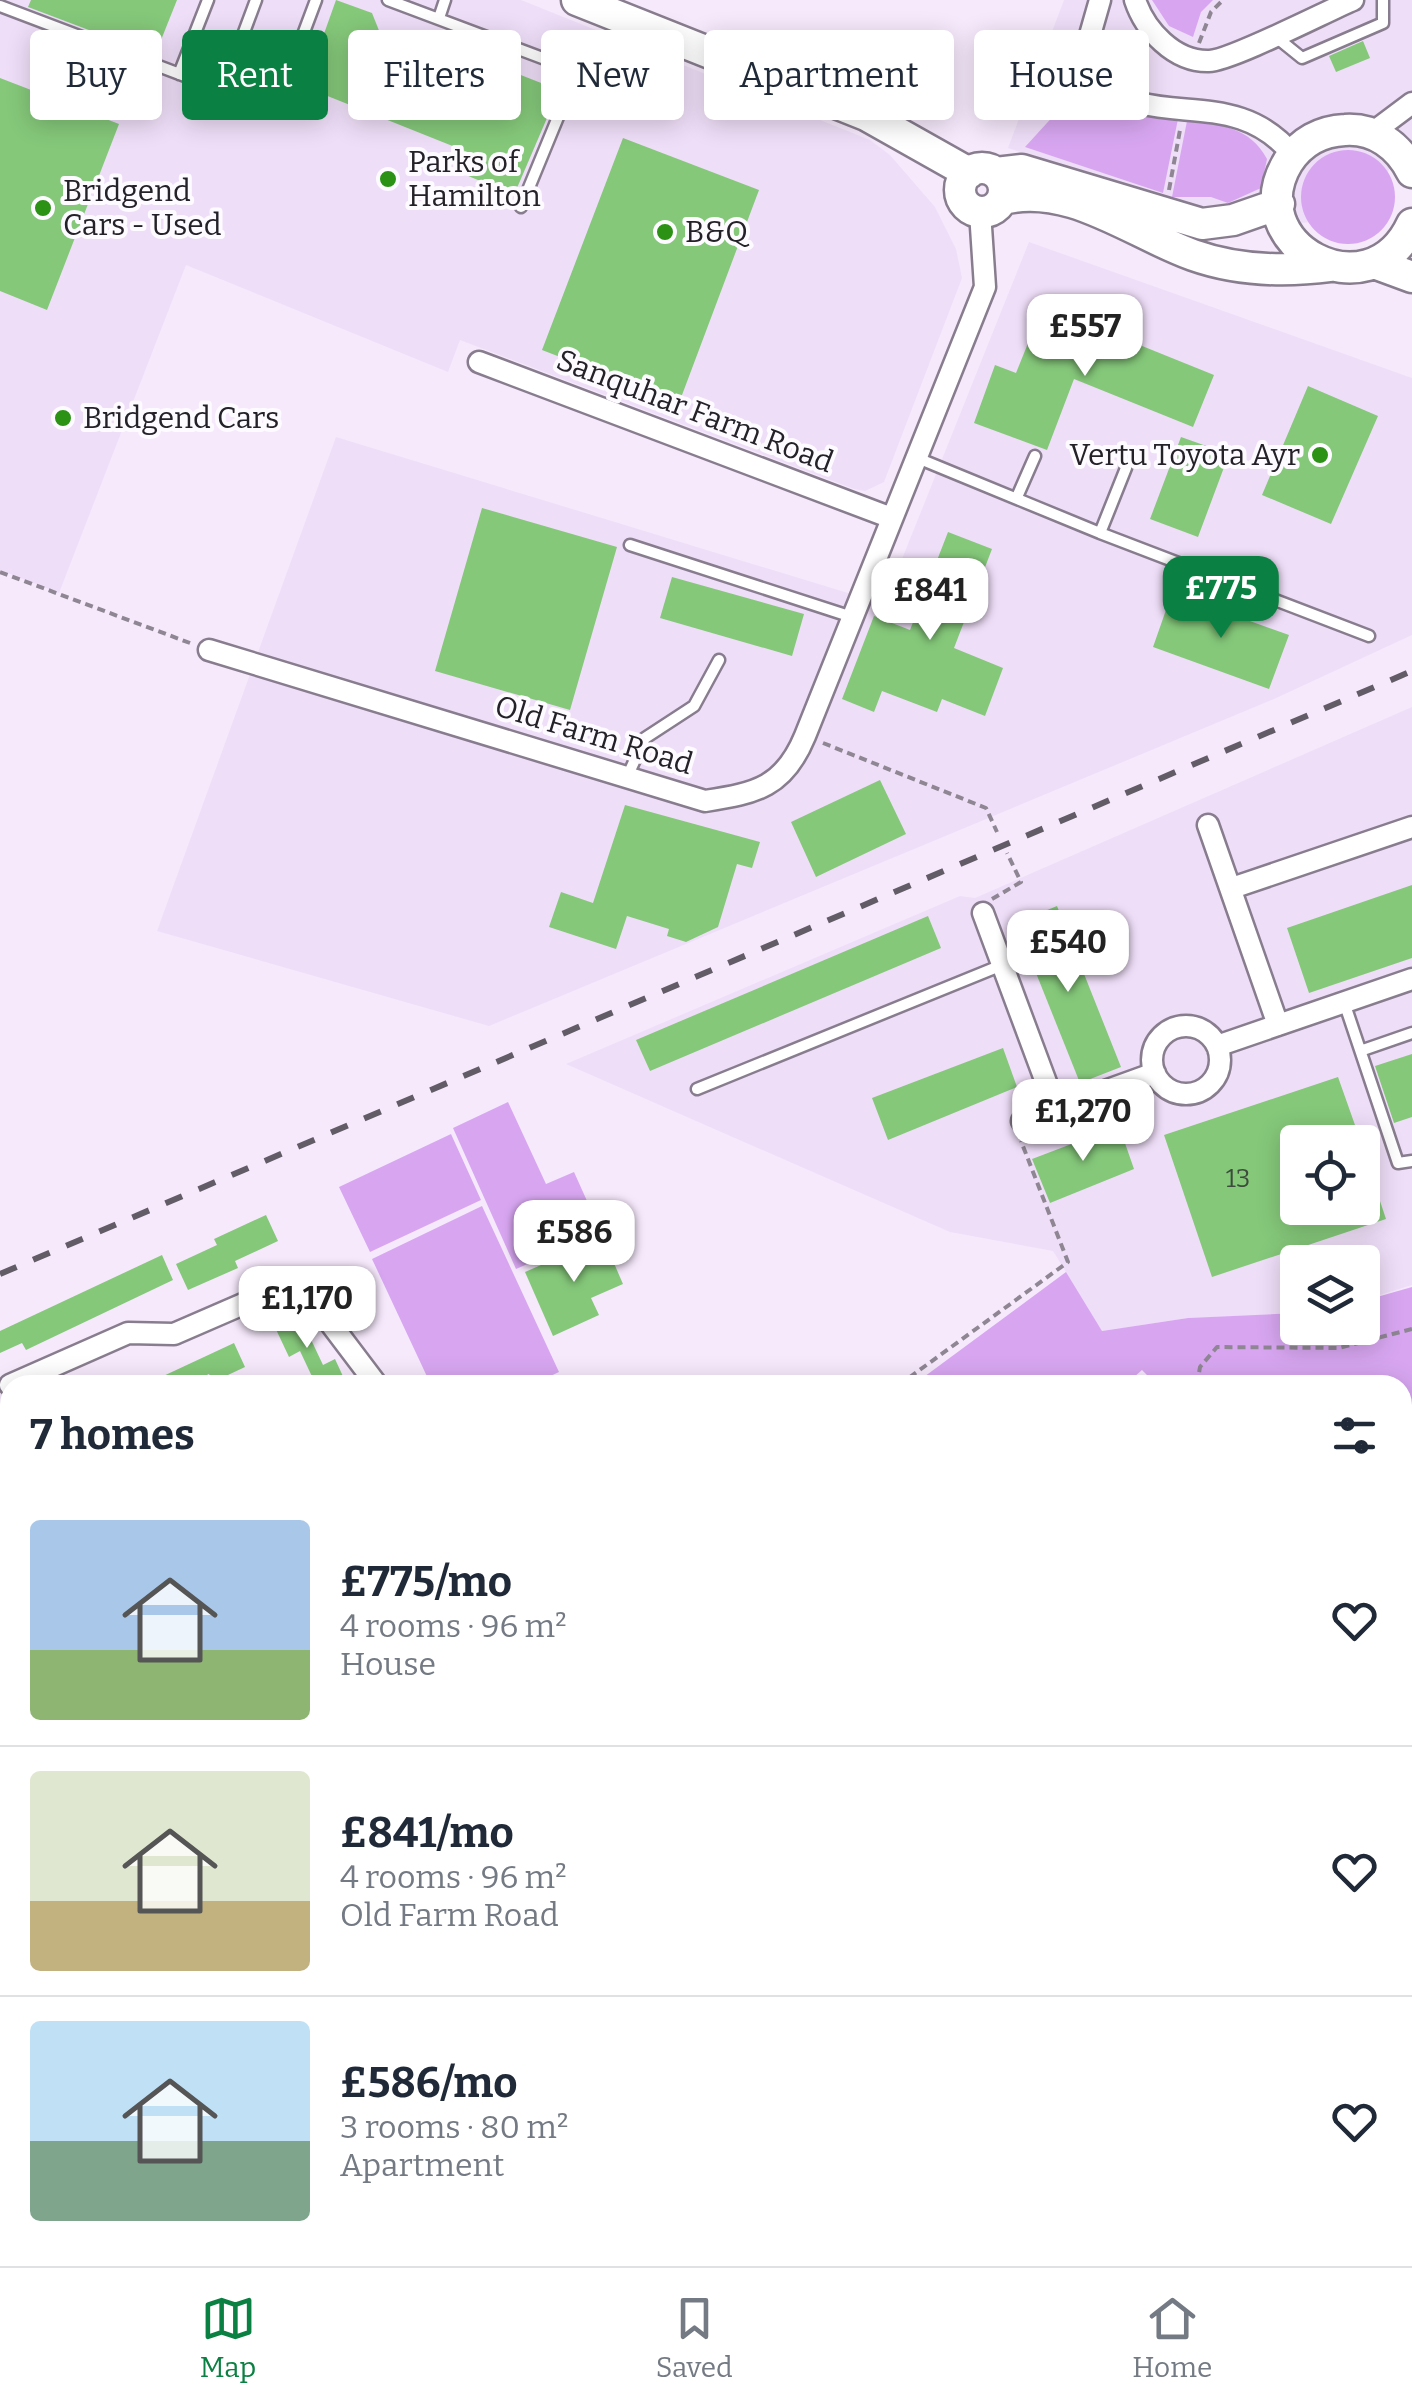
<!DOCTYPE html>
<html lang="en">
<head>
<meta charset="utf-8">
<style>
	:root { --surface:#fff; --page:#f6f6f7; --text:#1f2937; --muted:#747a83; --line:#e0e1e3; --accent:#0b8043 }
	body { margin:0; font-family:Bitter,serif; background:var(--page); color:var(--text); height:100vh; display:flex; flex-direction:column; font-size:38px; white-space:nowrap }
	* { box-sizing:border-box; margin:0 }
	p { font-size:32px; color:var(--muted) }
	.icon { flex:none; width:55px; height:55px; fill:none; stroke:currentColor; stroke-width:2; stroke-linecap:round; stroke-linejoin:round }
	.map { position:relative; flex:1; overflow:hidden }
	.side { position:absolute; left:0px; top:1375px; width:1412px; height:892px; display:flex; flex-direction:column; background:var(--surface); border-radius:30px 30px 0 0; box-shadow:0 5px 25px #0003 }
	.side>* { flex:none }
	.hud { position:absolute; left:30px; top:30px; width:1352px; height:90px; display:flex; gap:20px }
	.fabs { position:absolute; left:1280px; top:1125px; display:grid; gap:20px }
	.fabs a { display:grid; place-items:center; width:100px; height:100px; border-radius:10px; background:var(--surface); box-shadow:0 5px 25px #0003; font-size:50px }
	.price { position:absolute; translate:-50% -85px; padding:0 22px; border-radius:20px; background:#fff; color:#222; font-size:32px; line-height:65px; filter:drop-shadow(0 2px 5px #0008) }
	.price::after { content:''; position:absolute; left:50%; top:60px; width:30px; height:22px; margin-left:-15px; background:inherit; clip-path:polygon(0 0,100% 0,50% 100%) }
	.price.selected { background:var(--accent); color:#fff }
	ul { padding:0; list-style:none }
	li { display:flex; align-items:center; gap:30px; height:250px; padding:0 30px }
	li+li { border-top:2px solid var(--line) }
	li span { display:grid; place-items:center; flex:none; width:280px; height:200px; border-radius:10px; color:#555 }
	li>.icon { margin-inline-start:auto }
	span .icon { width:120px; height:120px; fill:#fffc; stroke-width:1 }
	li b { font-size:42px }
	h2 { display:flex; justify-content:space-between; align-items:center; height:120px; padding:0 30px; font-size:42px }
	.tag { padding:0 35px; border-radius:10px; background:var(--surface); box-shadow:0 5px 25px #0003; font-size:35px; line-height:90px }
	.tag.selected { background:var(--accent); color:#fff }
	.dock { display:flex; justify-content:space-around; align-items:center; height:140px; border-top:2px solid var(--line); background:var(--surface); font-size:28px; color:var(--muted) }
	.dock a { display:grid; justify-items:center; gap:5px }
	.dock .selected { color:var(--accent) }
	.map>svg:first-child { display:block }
	.built { fill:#efdef8; fill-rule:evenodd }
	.green { fill:#d8a6f1 }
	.building { fill:#85c87a }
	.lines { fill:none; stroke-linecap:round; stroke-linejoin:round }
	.service-casing { stroke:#887d8e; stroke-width:15 }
	.minor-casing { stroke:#887d8e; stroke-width:25 }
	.secondary-casing { stroke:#887d8e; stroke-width:35 }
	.path { stroke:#8f8693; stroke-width:4; stroke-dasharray:8 5; stroke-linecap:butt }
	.service { stroke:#fff; stroke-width:10 }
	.minor { stroke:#fff; stroke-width:20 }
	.secondary { stroke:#fff; stroke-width:30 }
	.rail { stroke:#625c66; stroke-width:6; stroke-dasharray:18 18; stroke-linecap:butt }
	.poi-dot { fill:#2b9215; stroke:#fdfbff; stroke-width:4 }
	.labels { text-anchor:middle; stroke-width:8; stroke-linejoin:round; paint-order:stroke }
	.number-label { font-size:25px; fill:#3d4b3c }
	.poi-label { font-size:30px; fill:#252128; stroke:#fdfbff; text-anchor:start }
	.street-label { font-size:30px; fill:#252128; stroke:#fdfbff }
</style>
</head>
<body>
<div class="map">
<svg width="1412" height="2266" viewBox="0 0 1412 2266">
	<rect width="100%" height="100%" fill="#f6e9fc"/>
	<path class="built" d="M0,0H521L870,140L890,155L935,207L956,249L962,278L884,482L865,491L854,489L460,340L448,372L186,265L59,593L0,570Z
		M1064,0H1412V172L1390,168L1377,190L1314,222L1254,226L1008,148Z
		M1029,242L1412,378V635L1274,699L489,1026L157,931L336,437L884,604Z
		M1412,707V1285L1363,1300L1362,1262H1298L1297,1313L1188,1318L1102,1331L1053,1251L950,1232L566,1064L960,896L975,898ZM1298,1142H1362V1208H1298Z"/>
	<path class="green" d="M1152,0H1213L1201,12L1193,37L1169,26Z
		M1079,88L1116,112L1178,119L1163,193L1025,147Z
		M1187,121C1220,124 1250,127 1267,159L1261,188L1228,203L1211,197H1172Z
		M1301 197a47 47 0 1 1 94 0a47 47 0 1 1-94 0Z
		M508,1102L546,1184L574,1172L601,1232L516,1269L453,1128Z
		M451,1134L481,1200L370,1252L339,1187Z
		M482,1206L559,1372L531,1385H431L372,1259Z
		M1066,1272L1102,1331L1188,1318L1297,1313L1298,1328H1362L1363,1301L1412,1287V1668L1403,1677L1402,1385H1157L1142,1370L1125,1385H913Z
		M46,2258H154L144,2266H10Z"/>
	<path class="building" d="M31,0H177L155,55L28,7Z
		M336,0L372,13L384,43L427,47L428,55L458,75L488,62L559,90L514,195L461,173L470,153L305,87Z
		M1363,41L1370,58L1336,72L1329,56Z
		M0,78L119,124L47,310L0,291Z
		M623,138L759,190L679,403L542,350Z
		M1043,306L1214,375L1193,427L1074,379L1047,450L974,423L995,365L1016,373Z
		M1308,386L1378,416L1331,524L1262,495Z
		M1181,437L1229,454L1198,537L1150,519Z
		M482,508L617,547L570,710L435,671Z
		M948,532L992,549L954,648L1003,668L985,716L942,699L937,712L882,691L874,712L842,699L874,616L910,630Z
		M672,577L804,614L792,656L660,618Z
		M1172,593L1289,635L1269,689L1153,647Z
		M880,780L906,834L816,877L791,822Z
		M625,805L760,842L752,868L737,864L718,927L686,942L667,936L669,929L627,916L616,949L549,927L561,892L593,903Z
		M1412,885V958L1309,993L1287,928Z
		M1057,906L1121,1067L1080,1083L1016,923Z
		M928,916L941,948L650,1071L636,1040Z
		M1003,1048L1017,1087L888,1140L872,1098Z
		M1412,1054V1117L1394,1123L1375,1066Z
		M1338,1077L1361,1142H1298V1208H1362L1365,1156L1386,1219L1212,1277L1164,1135Z
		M1119,1126L1134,1169L1050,1203L1032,1159Z
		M266,1215L278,1241L235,1261L238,1268L188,1290L176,1264L217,1245L214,1239Z
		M603,1238L623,1284L591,1298L599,1315L553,1336L525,1272Z
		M162,1255L173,1280L26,1350L22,1343L0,1353V1331Z
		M298,1312L323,1365L335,1359L347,1385H316L300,1351L289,1357L273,1323Z
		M234,1343L245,1367L213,1382L209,1374L185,1385H144Z"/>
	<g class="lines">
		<g class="service-casing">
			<path id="service" d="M256,0L225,83L227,92L251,104L280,96L316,0
				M388,0L577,71L521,207
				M0,6L227,92
				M439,18L445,0
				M1276,37L1302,58L1383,23V0
				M179,74L208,0
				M915,457L1100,533L1126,468
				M1017,497L1035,456
				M1100,533L1369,636
				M630,545L852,617
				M627,777L645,738L694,706L719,660
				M1344,1002L1398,1163L1412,1161
				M1363,1050L1412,1033
				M697,1089L1002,965
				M1108,2258L1113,2266"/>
		</g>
		<g class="minor-casing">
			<path id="minor" d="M1100,0L1084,56L1097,84C1161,130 1235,85 1293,155
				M1135,0C1145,30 1174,62 1209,61C1230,61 1327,11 1353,0
				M1372,133L1412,103
				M479,362L889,517
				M209,650L705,801C757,793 784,787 805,736L985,287L980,212
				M1208,825L1278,1025
				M1232,888L1412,827
				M983,913L1056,1109
				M1152 1060a34 34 0 1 1 68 0a34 34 0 1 1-68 0Z
				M1217,1046L1412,979
				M1022,1121L1155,1073
				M10,1385L128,1333L174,1334L271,1292L291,1289L315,1303L377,1385
				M0,1501L10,1521
				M0,1747L10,1745
				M1402,1836L1412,1827
				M0,2001L10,1999
				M1402,2114L1412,2124
				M1402,2151L1412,2161
				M0,2248L10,2245
				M399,2258L401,2266
				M802,2258L804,2266
				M906,2266L937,2258"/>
		</g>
		<g class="secondary-casing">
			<path id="secondary" d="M577,0L866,115L969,173
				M960 190a22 22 0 1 1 44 0a22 22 0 1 1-44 0Z
				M1412,172C1399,146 1375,128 1345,130C1321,131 1301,142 1288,162C1238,244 1369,317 1412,224
				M996,173L1022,170L1202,224L1233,220L1279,204
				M1003,199C1069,182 1132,233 1193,255C1238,271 1285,272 1331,266
				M1374,263L1412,277"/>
		</g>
		<path class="path" d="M1199,43L1211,12L1223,0
			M1169,190L1180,130
			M0,572L190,643
			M823,743L986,808L997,832
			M992,899L1021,882L1007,853
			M899,1385L1068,1262L1021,1141
			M1197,1385L1200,1367L1217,1347L1339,1348L1412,1329
			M1402,1580H1412
			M1402,1644L1412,1636
			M359,2258L366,2266
			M875,2258L878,2266
			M145,2266L155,2258
			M759,2266L764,2258"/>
		<use href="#service" class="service"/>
		<use href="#minor" class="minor"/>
		<use href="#secondary" class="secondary"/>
		<path class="rail" d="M0,1274L1412,671"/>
	</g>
	<g class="poi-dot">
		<circle cx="388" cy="179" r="10"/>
		<circle cx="43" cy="208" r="10"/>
		<circle cx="665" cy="232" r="10"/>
		<circle cx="63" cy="418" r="10"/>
		<circle cx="1320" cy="455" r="10"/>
	</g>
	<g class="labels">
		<g class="number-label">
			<text x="1238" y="1187">13</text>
		</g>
		<g class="poi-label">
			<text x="408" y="172">Parks of<tspan x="408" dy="34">Hamilton</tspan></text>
			<text x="63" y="201">Bridgend<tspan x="63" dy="34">Cars - Used</tspan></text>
			<text x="685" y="242">B&amp;Q</text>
			<text x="83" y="428">Bridgend Cars</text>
			<text x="1300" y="465" text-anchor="end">Vertu Toyota Ayr</text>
		</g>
		<g class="street-label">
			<text transform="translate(695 411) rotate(21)" y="10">Sanquhar Farm Road</text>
			<text transform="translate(594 735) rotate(17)" y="10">Old Farm Road</text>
		</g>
	</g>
</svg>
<div class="fabs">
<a><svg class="icon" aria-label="locate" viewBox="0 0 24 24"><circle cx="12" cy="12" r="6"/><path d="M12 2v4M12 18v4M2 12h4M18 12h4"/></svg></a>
<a><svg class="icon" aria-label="layers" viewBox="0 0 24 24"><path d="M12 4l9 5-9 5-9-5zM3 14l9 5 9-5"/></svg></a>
</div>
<b class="price" style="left:1085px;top:379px">£557</b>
<b class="price selected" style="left:1221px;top:641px">£775</b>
<b class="price" style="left:930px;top:643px">£841</b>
<b class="price" style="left:1068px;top:995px">£540</b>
<b class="price" style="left:1083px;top:1164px">£1,270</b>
<b class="price" style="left:574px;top:1285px">£586</b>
<b class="price" style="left:307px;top:1351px">£1,170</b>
<div class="hud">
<a class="tag">Buy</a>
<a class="tag selected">Rent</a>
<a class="tag">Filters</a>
<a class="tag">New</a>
<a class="tag">Apartment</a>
<a class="tag">House</a>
</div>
<section class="side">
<h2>7 homes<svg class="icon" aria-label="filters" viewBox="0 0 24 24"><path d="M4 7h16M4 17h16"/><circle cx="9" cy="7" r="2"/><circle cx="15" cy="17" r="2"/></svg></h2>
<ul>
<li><span style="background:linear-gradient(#a9c7e8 65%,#8fb573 0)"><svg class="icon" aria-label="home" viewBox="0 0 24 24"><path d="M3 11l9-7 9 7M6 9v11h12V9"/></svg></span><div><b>£775/mo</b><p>4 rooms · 96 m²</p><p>House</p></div><svg class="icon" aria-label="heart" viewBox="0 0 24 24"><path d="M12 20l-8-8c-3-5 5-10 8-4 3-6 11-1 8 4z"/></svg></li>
<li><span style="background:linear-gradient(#dfe7d0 65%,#c2b280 0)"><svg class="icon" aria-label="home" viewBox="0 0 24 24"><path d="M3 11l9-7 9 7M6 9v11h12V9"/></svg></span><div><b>£841/mo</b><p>4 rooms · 96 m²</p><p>Old Farm Road</p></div><svg class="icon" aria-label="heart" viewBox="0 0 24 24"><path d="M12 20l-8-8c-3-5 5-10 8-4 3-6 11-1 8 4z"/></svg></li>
<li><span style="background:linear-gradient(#bfe0f5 60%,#7fa58c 0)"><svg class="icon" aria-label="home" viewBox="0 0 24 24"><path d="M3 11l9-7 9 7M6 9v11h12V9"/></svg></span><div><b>£586/mo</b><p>3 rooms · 80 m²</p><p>Apartment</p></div><svg class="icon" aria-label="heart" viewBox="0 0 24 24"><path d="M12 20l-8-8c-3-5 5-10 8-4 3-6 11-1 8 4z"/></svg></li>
</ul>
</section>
</div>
<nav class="dock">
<a class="selected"><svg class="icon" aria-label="map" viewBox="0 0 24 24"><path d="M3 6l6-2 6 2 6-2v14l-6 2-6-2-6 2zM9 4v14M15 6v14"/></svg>Map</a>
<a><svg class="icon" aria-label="saved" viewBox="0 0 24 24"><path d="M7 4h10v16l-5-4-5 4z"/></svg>Saved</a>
<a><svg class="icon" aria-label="home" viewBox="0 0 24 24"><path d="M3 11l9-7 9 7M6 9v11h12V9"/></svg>Home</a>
</nav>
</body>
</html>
